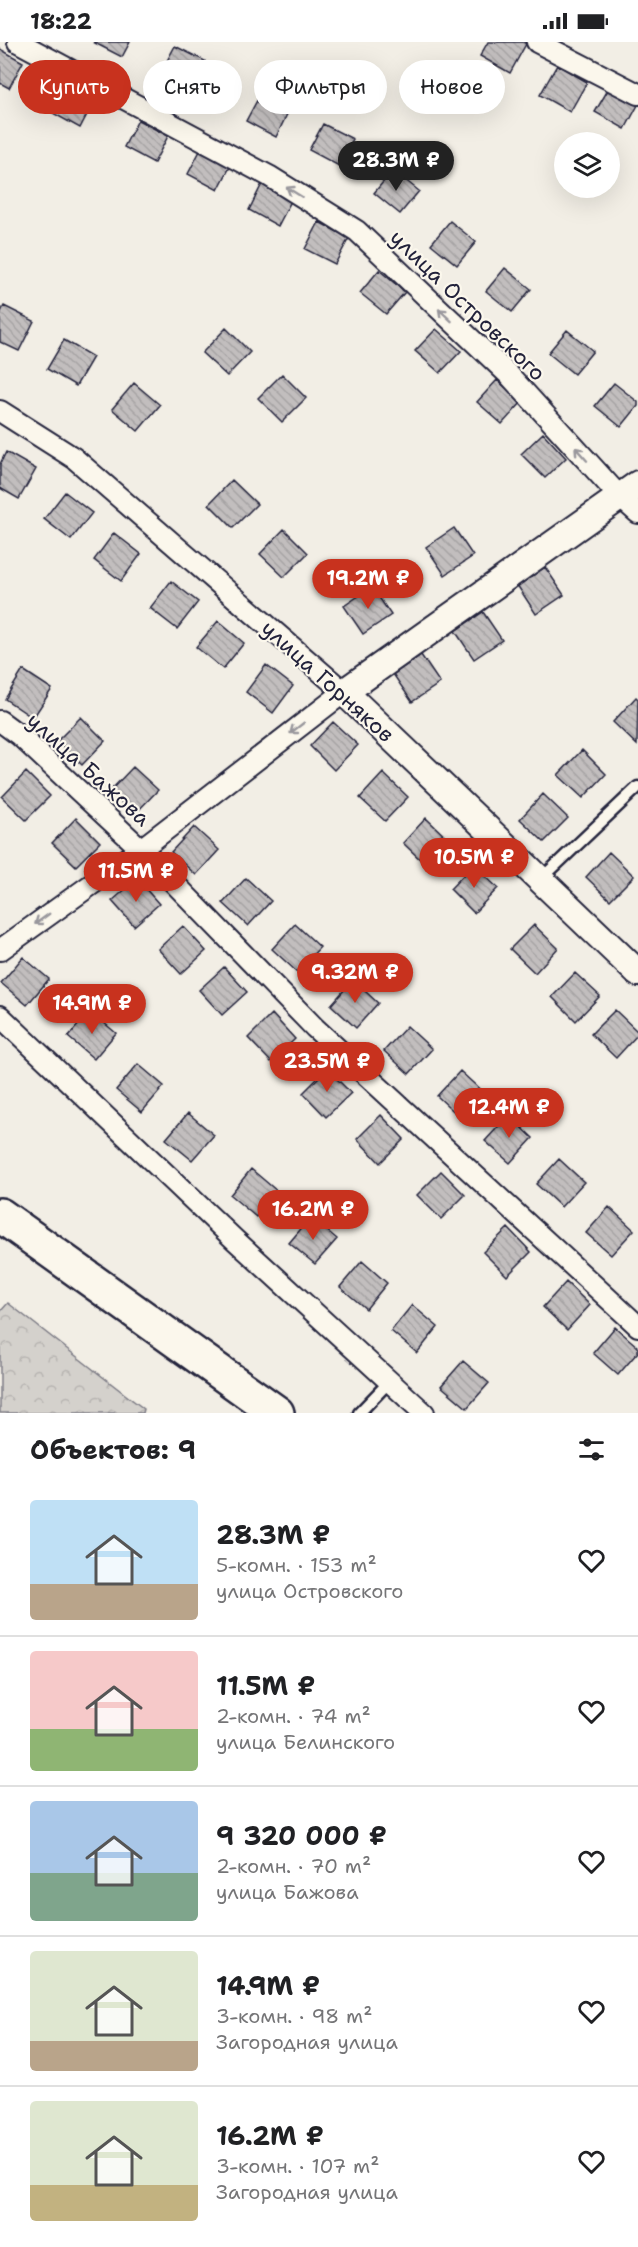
<!DOCTYPE html>
<html lang="ru">
<head>
<meta charset="utf-8">
<style>
	:root { --surface:#fff; --page:#f6f6f6; --text:#202124; --muted:#757577; --line:#e0e0e0; --accent:#c8321e }
	body { margin:0; font-family:"Shantell Sans",sans-serif; background:var(--page); color:var(--text); height:100vh; display:flex; flex-direction:column; font-size:22px; white-space:nowrap }
	* { box-sizing:border-box; margin:0 }
	p { font-size:20px; color:var(--muted) }
	.icon { flex:none; width:33px; height:33px; fill:none; stroke:currentColor; stroke-width:2; stroke-linecap:round; stroke-linejoin:round }
	.map { position:relative; height:1371px; overflow:hidden }
	.side { display:flex; flex-direction:column; background:var(--surface); flex:1 }
	.side>* { flex:none }
	.guide { position:absolute; left:18px; top:18px; width:603px; height:54px; display:flex; gap:12px }
	.fabs { position:absolute; left:554px; top:90px; display:grid; gap:12px }
	.fabs a { display:grid; place-items:center; width:66px; height:66px; border-radius:50%; background:var(--surface); box-shadow:0 6px 24px #0002; font-size:30px }
	.price { position:absolute; translate:-50% -51px; padding:0 14px; border-radius:21px; background:var(--accent); color:#fff; font-size:20px; line-height:39px; filter:drop-shadow(0 2px 3px #0008) }
	.price::after { content:''; position:absolute; left:50%; top:36px; width:18px; height:14px; margin-left:-9px; background:inherit; clip-path:polygon(0 0,100% 0,50% 100%) }
	.price.active { background:#222; color:#fff }
	ul { padding:0; list-style:none }
	li { display:flex; align-items:center; gap:18px; height:150px; padding:0 30px }
	li+li { border-top:2px solid var(--line) }
	li span { display:grid; place-items:center; flex:none; width:168px; height:120px; border-radius:6px; color:#555 }
	li>.icon { margin-inline-start:auto }
	span .icon { width:72px; height:72px; fill:#fffc; stroke-width:1 }
	li b { font-size:26px }
	h2 { display:flex; justify-content:space-between; align-items:center; height:72px; padding:0 30px; font-size:26px }
	.tag { padding:0 21px; border-radius:27px; background:var(--surface); box-shadow:0 6px 24px #0002; font-size:21px; line-height:54px }
	.tag.active { background:var(--accent); color:#fff }
	.status { display:flex; justify-content:space-between; align-items:center; height:42px; padding:0 30px; background:var(--surface); direction:ltr }
	.status svg { height:16px; fill:currentColor }
	.map>svg:first-child { display:block }
	.forest { fill:url(#forest-crowns); stroke:#7b7a84; stroke-width:1.5 }
	.building { fill:url(#building-back-hatch); stroke:#22223b; stroke-width:1.5 }
	.lines { fill:none; stroke-linecap:round; stroke-linejoin:round }
	.service-casing { stroke:#22223b; stroke-width:15 }
	.minor-casing { stroke:#22223b; stroke-width:24 }
	.tertiary-casing { stroke:#22223b; stroke-width:30 }
	.trunk-casing { stroke:#22223b; stroke-width:38 }
	.service { stroke:#fbf7ec; stroke-width:10 }
	.minor { stroke:#fbf7ec; stroke-width:20 }
	.tertiary { stroke:#fbf7ec; stroke-width:26 }
	.trunk { stroke:#fbf7ec; stroke-width:33 }
	.oneway { stroke:#99979c }
	.labels { text-anchor:middle; stroke-width:4.5; stroke-linejoin:round; paint-order:stroke }
	.street-label { font-size:22px; fill:#22223b; stroke:#fbf7ec }
</style>
</head>
<body>
<div class="status"><b>18:22</b><svg viewBox="0 0 49 12"><path d="M0 12V9h3v3zM5 12V6h3v6zM10 12V3h3v9zM15 12V0h3v12zM26 1h20v11H26zM47 4h2v5h-2z"/></svg></div>
<div class="map">
<svg width="638" height="1371" viewBox="0 0 638 1371">
	<defs>
		<pattern id="forest-crowns" width="20" height="18" patternUnits="userSpaceOnUse" patternTransform="scale(1.5)"><rect width="20" height="18" fill="#d4d1cc"/><path d="M2 6a3 3 0 1 1 6 0M12 15a3 3 0 1 1 6 0" fill="none" stroke="#b6b3b0"/></pattern>
		<pattern id="building-back-hatch" width="6" height="6" patternUnits="userSpaceOnUse" patternTransform="scale(1.5)"><rect width="6" height="6" fill="#c2bebe"/><path d="M-1 5l2 2M0 0l6 6M5-1l2 2" fill="none" stroke="#a6a3a4"/></pattern>
	</defs>
	<rect width="100%" height="100%" fill="#f2eee5"/>
	<filter id="ink" filterUnits="userSpaceOnUse"><feTurbulence type="fractalNoise" baseFrequency=".0167" numOctaves="2"/><feDisplacementMap in="SourceGraphic" scale="12" xChannelSelector="R" yChannelSelector="G"/><feConvolveMatrix kernelMatrix="1 2 1 2 8 2 1 2 1" color-interpolation-filters="sRGB"/></filter>
	<g filter="url(#ink)">
		<path class="forest" d="M8,1261L144,1367L143,1371H0V1270Z"/>
		<path class="building" d="M93,0H130L122,15Z
			M488,0H523L526,2L510,31L480,14Z
			M175,4L205,19L191,46L161,30Z
			M0,7L23,20L9,46L0,41Z
			M557,23L587,40L570,70L540,53Z
			M612,41L638,56V63L625,87L595,70Z
			M64,43L94,59L80,86L51,70Z
			M260,53L289,68L276,95L246,79Z
			M138,78L168,94L154,121L124,105Z
			M323,82L353,97L339,124L309,108Z
			M202,105L232,121L218,148L188,132Z
			M393,128L419,149L400,172L374,151Z
			M262,142L292,157L278,184L249,168Z
			M450,179L476,200L457,223L431,202Z
			M319,180L349,196L335,222L305,207Z
			M505,226L531,247L512,270L486,249Z
			M379,228L405,250L386,272L360,251Z
			M4,264L34,279L19,309L0,300V272Z
			M226,286L250,310L227,334L202,311Z
			M436,287L461,309L440,331L415,309Z
			M567,288L593,309L574,332L548,311Z
			M64,298L93,315L76,344L47,327Z
			M282,332L306,356L282,380L258,356Z
			M497,338L522,360L502,382L477,360Z
			M134,341L160,363L138,389L112,367Z
			M614,341L638,360V364L621,385L595,364Z
			M543,391L566,416L545,436L521,412Z
			M6,410L36,427L19,457L0,446V422Z
			M232,438L257,462L233,486L209,462Z
			M65,450L92,471L71,498L44,477Z
			M454,486L473,514L445,533L426,505Z
			M284,487L308,511L284,535L260,512Z
			M114,491L141,512L121,539L94,518Z
			M545,525L564,553L536,572L517,543Z
			M171,539L198,560L177,587L150,566Z
			M372,545L391,573L363,592L344,564Z
			M483,570L502,598L474,617L455,589Z
			M218,579L244,601L223,627L196,605Z
			M421,613L440,641L412,660L393,632Z
			M266,623L293,644L273,671L246,650Z
			M23,628L52,647L33,676L5,657Z
			M636,655L638,657L637,703L613,680Z
			M81,675L105,699L82,723L57,699Z
			M333,680L358,703L334,728L310,704Z
			M582,708L606,732L583,756L558,733Z
			M133,725L158,748L134,773L110,749Z
			M26,730L50,754L26,778L2,755Z
			M383,731L408,755L385,779L360,756Z
			M543,752L568,776L544,800L520,777Z
			M76,776L100,800L76,824L52,801Z
			M426,776L451,800L427,824L403,801Z
			M194,785L219,808L196,833L171,810Z
			M609,810L634,834L610,858L586,835Z
			M473,823L498,846L474,871L450,847Z
			M246,836L271,859L248,884L223,861Z
			M137,837L159,862L134,884L112,859Z
			M295,882L320,905L297,930L272,907Z
			M534,883L558,906L535,931L510,907Z
			M183,884L206,909L181,932L158,907Z
			M23,915L49,937L27,963L1,941Z
			M224,925L247,950L222,973L199,948Z
			M575,931L600,954L576,979L552,955Z
			M353,938L378,961L356,986L331,963Z
			M615,968L638,990V992L616,1016L591,992Z
			M90,969L116,991L94,1017L68,995Z
			M272,972L295,997L271,1020L248,996Z
			M407,984L432,1007L409,1032L384,1009Z
			M138,1022L164,1044L142,1070L116,1048Z
			M327,1027L351,1051L326,1075L303,1051Z
			M460,1029L485,1052L462,1077L437,1054Z
			M188,1071L214,1093L192,1118L166,1097Z
			M381,1073L404,1097L380,1121L357,1097Z
			M509,1073L533,1096L510,1121L485,1099Z
			M559,1117L584,1140L561,1165L536,1142Z
			M251,1127L277,1149L256,1175L230,1153Z
			M441,1129L465,1153L441,1177L417,1153Z
			M609,1165L634,1188L611,1213L586,1191Z
			M311,1175L337,1197L315,1222L289,1201Z
			M508,1186L531,1210L507,1234L483,1210Z
			M362,1219L387,1241L366,1267L340,1245Z
			M566,1240L590,1263L567,1288L543,1265Z
			M412,1263L438,1285L417,1311L391,1289Z
			M615,1285L638,1305V1310L618,1333L593,1311Z
			M463,1319L489,1341L467,1366L441,1344Z"/>
		<g class="lines">
			<g class="service-casing">
				<path id="service" d="M540,838L638,745
					M359,1371L389,1340"/>
			</g>
			<g class="minor-casing">
				<path id="minor" d="M18,0L269,134L357,189L509,333L620,455L638,471
					M537,0L638,52
					M0,369L74,416L344,650L141,807L0,908
					M0,679L19,693L141,807L315,986L638,1284
					M0,974L235,1198L424,1371"/>
			</g>
			<g class="tertiary-casing">
				<path id="tertiary" d="M638,442L344,650L638,931"/>
			</g>
			<g class="trunk-casing">
				<path id="trunk" d="M0,1173L277,1371"/>
			</g>
			<use href="#service" class="service"/>
			<use href="#minor" class="minor"/>
			<use href="#tertiary" class="tertiary"/>
			<use href="#trunk" class="trunk"/>
		</g>
		<defs><path id="oneway-shaft" d="M-6 0H5M1.5-3L5.5 0L1.5 3" fill="none" stroke-width="1.6" stroke-linecap="round" stroke-linejoin="round" transform="scale(1.5)"/></defs>
		<g class="oneway">
			<use href="#oneway-shaft" transform="translate(294 150) rotate(-148)"/>
			<use href="#oneway-shaft" transform="translate(445 273) rotate(-137)"/>
			<use href="#oneway-shaft" transform="translate(581 412) rotate(-132)"/>
			<use href="#oneway-shaft" transform="translate(297 686) rotate(142)"/>
			<use href="#oneway-shaft" transform="translate(42 877) rotate(144)"/>
		</g>
	</g>
	<g class="labels">
		<g class="street-label">
			<text transform="translate(468 263) rotate(44)" y="8">улица Островского</text>
			<text transform="translate(328 639) rotate(42)" y="8">улица Горняков</text>
			<text transform="translate(89 727) rotate(42)" y="8">улица Бажова</text>
		</g>
	</g>
</svg>
<div class="fabs">
<a><svg class="icon" aria-label="layers" viewBox="0 0 24 24"><path d="M12 4l9 5-9 5-9-5zM3 14l9 5 9-5"/></svg></a>
</div>
<b class="price active" style="left:396px;top:150px">28.3M ₽</b>
<b class="price" style="left:368px;top:568px">19.2M ₽</b>
<b class="price" style="left:474px;top:847px">10.5M ₽</b>
<b class="price" style="left:136px;top:861px">11.5M ₽</b>
<b class="price" style="left:355px;top:962px">9.32M ₽</b>
<b class="price" style="left:92px;top:993px">14.9M ₽</b>
<b class="price" style="left:327px;top:1051px">23.5M ₽</b>
<b class="price" style="left:509px;top:1097px">12.4M ₽</b>
<b class="price" style="left:313px;top:1199px">16.2M ₽</b>
<div class="guide">
<a class="tag active">Купить</a>
<a class="tag">Снять</a>
<a class="tag">Фильтры</a>
<a class="tag">Новое</a>
</div>
</div>
<section class="side">
<h2>Объектов: 9<svg class="icon" aria-label="filters" viewBox="0 0 24 24"><path d="M4 7h16M4 17h16"/><circle cx="9" cy="7" r="2"/><circle cx="15" cy="17" r="2"/></svg></h2>
<ul>
<li><span style="background:linear-gradient(#bfe0f5 70%,#b9a48a 0)"><svg class="icon" aria-label="home" viewBox="0 0 24 24"><path d="M3 11l9-7 9 7M6 9v11h12V9"/></svg></span><div><b>28.3M ₽</b><p>5-комн. · 153 m²</p><p>улица Островского</p></div><svg class="icon" aria-label="heart" viewBox="0 0 24 24"><path d="M12 20l-8-8c-3-5 5-10 8-4 3-6 11-1 8 4z"/></svg></li>
<li><span style="background:linear-gradient(#f6c9c9 65%,#8fb573 0)"><svg class="icon" aria-label="home" viewBox="0 0 24 24"><path d="M3 11l9-7 9 7M6 9v11h12V9"/></svg></span><div><b>11.5M ₽</b><p>2-комн. · 74 m²</p><p>улица Белинского</p></div><svg class="icon" aria-label="heart" viewBox="0 0 24 24"><path d="M12 20l-8-8c-3-5 5-10 8-4 3-6 11-1 8 4z"/></svg></li>
<li><span style="background:linear-gradient(#a9c7e8 60%,#7fa58c 0)"><svg class="icon" aria-label="home" viewBox="0 0 24 24"><path d="M3 11l9-7 9 7M6 9v11h12V9"/></svg></span><div><b>9 320 000 ₽</b><p>2-комн. · 70 m²</p><p>улица Бажова</p></div><svg class="icon" aria-label="heart" viewBox="0 0 24 24"><path d="M12 20l-8-8c-3-5 5-10 8-4 3-6 11-1 8 4z"/></svg></li>
<li><span style="background:linear-gradient(#dfe7d0 75%,#b9a48a 0)"><svg class="icon" aria-label="home" viewBox="0 0 24 24"><path d="M3 11l9-7 9 7M6 9v11h12V9"/></svg></span><div><b>14.9M ₽</b><p>3-комн. · 98 m²</p><p>Загородная улица</p></div><svg class="icon" aria-label="heart" viewBox="0 0 24 24"><path d="M12 20l-8-8c-3-5 5-10 8-4 3-6 11-1 8 4z"/></svg></li>
<li><span style="background:linear-gradient(#dfe7d0 70%,#c2b280 0)"><svg class="icon" aria-label="home" viewBox="0 0 24 24"><path d="M3 11l9-7 9 7M6 9v11h12V9"/></svg></span><div><b>16.2M ₽</b><p>3-комн. · 107 m²</p><p>Загородная улица</p></div><svg class="icon" aria-label="heart" viewBox="0 0 24 24"><path d="M12 20l-8-8c-3-5 5-10 8-4 3-6 11-1 8 4z"/></svg></li>
</ul>
</section>
</body>
</html>
